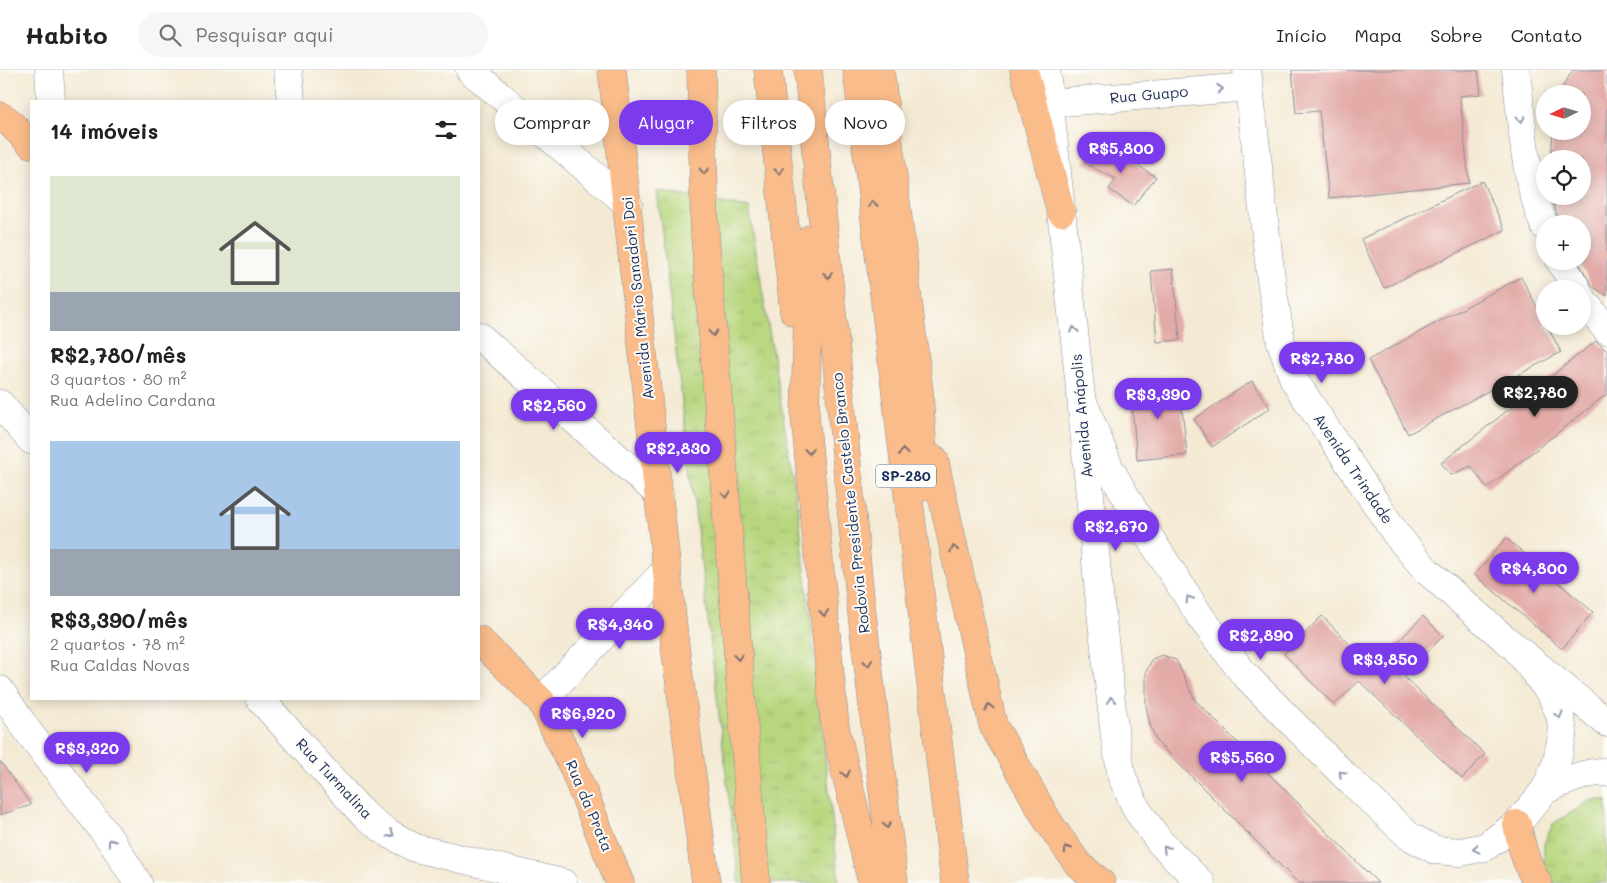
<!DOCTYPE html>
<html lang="pt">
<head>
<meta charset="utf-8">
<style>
	:root { --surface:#fff; --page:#f6f6f6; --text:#222; --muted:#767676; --line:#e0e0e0; --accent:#7c3aed }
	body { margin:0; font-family:Mali,sans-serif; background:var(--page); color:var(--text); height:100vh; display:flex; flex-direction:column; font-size:19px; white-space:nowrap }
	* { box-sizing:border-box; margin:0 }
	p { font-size:16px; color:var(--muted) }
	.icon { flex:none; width:28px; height:28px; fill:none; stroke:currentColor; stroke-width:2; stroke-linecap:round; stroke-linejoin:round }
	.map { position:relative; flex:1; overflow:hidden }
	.drawer { position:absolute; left:30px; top:30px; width:450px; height:600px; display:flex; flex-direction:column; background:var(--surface); border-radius:0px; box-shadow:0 2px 12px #0003 }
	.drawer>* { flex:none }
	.banner { position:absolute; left:495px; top:30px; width:475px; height:45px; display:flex; gap:10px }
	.needle { width:32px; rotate:265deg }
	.fabs { position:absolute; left:1536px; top:15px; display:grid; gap:10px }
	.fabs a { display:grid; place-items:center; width:55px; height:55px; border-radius:50%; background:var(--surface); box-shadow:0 2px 12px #0003; font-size:25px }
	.price { position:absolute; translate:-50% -42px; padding:0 11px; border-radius:18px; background:var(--accent); color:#fff; font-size:16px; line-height:32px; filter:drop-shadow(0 1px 2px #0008) }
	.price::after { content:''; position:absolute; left:50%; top:30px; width:15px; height:11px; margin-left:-8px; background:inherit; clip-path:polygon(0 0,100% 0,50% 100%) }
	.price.selected { background:#222; color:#fff }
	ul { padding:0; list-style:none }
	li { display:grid; align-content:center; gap:10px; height:265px; padding:0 20px }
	li span { display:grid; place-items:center; height:155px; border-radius:0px; color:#555 }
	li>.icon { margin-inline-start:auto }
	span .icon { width:90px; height:90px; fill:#fffc; stroke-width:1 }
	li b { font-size:21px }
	h2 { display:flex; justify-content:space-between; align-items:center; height:60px; padding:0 20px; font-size:21px }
	.pill { padding:0 18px; border-radius:22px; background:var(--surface); box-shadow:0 2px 12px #0003; font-size:18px; line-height:45px }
	.pill.selected { background:var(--accent); color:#fff }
	header { display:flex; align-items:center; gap:30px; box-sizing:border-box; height:70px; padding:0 25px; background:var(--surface); border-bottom:1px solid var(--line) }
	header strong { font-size:24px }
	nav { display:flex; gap:28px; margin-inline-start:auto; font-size:18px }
	.search { width:350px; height:45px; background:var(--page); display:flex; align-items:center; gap:12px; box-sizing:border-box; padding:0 18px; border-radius:28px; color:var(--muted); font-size:19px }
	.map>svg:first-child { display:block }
	.grass { fill:url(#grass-tufts); stroke:#69826e }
	.building { fill:#e3aba7 }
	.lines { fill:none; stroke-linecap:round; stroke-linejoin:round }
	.minor-casing { stroke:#888c99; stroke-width:29 }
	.major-casing { stroke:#888c99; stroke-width:29 }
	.highway-casing { stroke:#888c99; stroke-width:29 }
	.minor { stroke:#fff; stroke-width:28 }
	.major { stroke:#f9bc8a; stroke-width:28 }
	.highway { stroke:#f9bc8a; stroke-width:28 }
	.oneway { stroke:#8d97ae }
	.oneway2 { stroke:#7f6e72 }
	.labels { text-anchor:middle; stroke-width:4; stroke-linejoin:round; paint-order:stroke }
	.shield { fill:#fdfcf7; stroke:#5f6c8c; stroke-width:1 }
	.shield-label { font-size:14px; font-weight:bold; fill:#1b2f5e }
	.street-label { font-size:15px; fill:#1b2f5e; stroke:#fdfcf7 }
</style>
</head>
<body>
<header>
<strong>Habito</strong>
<div class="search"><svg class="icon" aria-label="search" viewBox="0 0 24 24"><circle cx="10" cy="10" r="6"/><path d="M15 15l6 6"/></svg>Pesquisar aqui</div>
<nav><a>Início</a><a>Mapa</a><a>Sobre</a><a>Contato</a></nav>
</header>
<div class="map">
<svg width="1607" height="813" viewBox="0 0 1607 813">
	<defs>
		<pattern id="grass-tufts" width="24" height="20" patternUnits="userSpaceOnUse" patternTransform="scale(1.25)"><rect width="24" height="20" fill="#b7d67d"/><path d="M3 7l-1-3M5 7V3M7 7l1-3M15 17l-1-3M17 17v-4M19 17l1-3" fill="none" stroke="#9db86e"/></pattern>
	</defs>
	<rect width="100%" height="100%" fill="#fdfcf7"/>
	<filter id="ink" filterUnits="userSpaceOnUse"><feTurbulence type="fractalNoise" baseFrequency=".02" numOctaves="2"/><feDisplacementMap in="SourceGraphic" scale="10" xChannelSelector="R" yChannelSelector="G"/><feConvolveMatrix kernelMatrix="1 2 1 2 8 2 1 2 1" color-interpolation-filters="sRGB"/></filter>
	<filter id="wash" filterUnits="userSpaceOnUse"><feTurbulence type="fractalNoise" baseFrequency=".0096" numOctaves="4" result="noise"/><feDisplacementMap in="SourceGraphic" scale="20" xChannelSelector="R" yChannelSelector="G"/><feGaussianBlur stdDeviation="1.12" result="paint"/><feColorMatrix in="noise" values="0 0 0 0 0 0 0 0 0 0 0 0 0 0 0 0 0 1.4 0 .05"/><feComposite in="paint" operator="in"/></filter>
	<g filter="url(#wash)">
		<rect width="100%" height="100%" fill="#f4ead4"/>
		<path class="grass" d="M657,121L749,138L799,445L839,813H739Z
			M1591,730H1607V813H1551L1544,805V774L1553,754Z"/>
		<g id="blocks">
			<path class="building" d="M1292,0H1478L1481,24L1460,26L1469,113L1329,128L1319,41L1296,43Z
				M1573,0H1607V226L1592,216L1578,191H1582V154H1560L1551,126H1582V89H1551L1553,61H1582V24H1558Z
				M1094,73L1136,94L1156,107L1133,136L1109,119L1116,109L1084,93Z
				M1482,111L1505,160L1384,218L1361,169Z
				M1173,199L1180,270L1157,272L1151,201Z
				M1521,207L1545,252V256H1547L1561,282L1408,364L1368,290Z
				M1596,271L1607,281V324L1487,418L1471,396L1451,405L1441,393Z
				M1179,310L1187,385L1137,390L1130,315Z
				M1252,311L1270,338L1212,377L1194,349Z
				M1506,468L1593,542L1562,579L1475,505Z
				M1322,546L1373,598L1423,546L1443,566L1404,607L1485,684L1462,709L1359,611L1334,635L1284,584Z
				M1162,585L1176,590L1195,630L1378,813H1298L1157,672L1150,655L1146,636V602L1152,589Z
				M0,691L31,735L0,745Z"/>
		</g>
	</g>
	<g filter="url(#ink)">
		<use href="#blocks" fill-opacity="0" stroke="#888c99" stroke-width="1"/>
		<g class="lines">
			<g class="minor-casing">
				<path id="minor" d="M49,0L51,31
					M288,0L291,31
					M470,0L628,134
					M1046,0L1081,327L1099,524L1115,667L1122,707L1137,740L1160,772L1201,813
					M1247,0L1271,209L1281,272L1294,310L1396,464L1427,501L1499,564L1607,653
					M1516,0C1522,53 1524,108 1545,157
					M1050,33L1249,17
					M1560,191L1577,219
					M1582,229L1607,260
					M479,266L659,424
					M1081,327L1109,397L1146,462L1202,549L1244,604L1345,706L1409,766L1435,780L1461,782L1485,777L1517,754L1545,720L1556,695L1563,662L1560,645L1551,624L1514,576
					M0,334L31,370
					M0,620L27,660L112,772L138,813
					M260,629L363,744L388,763L415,778L563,813
					M541,631L667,499
					M1545,720C1565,712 1585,701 1607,702"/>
			</g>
			<g class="major-casing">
				<path id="major" d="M612,0L675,576L706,813
					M0,46L7,50L31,74
					M479,570L541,631L573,697L620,813
					M1517,754C1521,775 1526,795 1538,813"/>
			</g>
			<g class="highway-casing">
				<path id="highway" d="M701,0L705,165L756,813
					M768,0L794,242
					M808,0L860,527L894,813
					M857,0L955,813
					M880,0L919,322L925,416
					M1024,0L1061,142
					M810,169L805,346L835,657L872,813
					M934,389L993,655L1049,753L1078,794L1101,813"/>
			</g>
			<use href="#minor" class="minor"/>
			<use href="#major" class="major"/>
			<use href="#highway" class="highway"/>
		</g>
		<defs><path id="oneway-chevron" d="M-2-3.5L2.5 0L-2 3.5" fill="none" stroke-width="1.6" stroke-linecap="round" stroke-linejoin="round" transform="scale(1.25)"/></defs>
		<g class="oneway">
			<use href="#oneway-chevron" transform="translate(1220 19) rotate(-4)"/>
			<use href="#oneway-chevron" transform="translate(1521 49) rotate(84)"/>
			<use href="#oneway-chevron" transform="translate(1074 260) rotate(-96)"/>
			<use href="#oneway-chevron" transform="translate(1189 529) rotate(-122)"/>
			<use href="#oneway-chevron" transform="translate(1111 630) rotate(-97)"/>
			<use href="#oneway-chevron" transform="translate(1559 645) rotate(74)"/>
			<use href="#oneway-chevron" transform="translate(1342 704) rotate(-135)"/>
			<use href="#oneway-chevron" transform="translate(391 764) rotate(32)"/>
			<use href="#oneway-chevron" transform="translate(111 772) rotate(-125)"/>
			<use href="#oneway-chevron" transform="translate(1166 779) rotate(-135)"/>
			<use href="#oneway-chevron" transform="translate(1476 779) rotate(167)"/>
		</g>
		<g class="oneway2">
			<use href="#oneway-chevron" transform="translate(704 101) rotate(89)"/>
			<use href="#oneway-chevron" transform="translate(779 101) rotate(84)"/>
			<use href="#oneway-chevron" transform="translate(873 134) rotate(-97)"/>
			<use href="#oneway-chevron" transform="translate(828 205) rotate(84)"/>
			<use href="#oneway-chevron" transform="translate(713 263) rotate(86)"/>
			<use href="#oneway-chevron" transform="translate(809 381) rotate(84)"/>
			<use href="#oneway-chevron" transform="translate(903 382) rotate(-97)"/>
			<use href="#oneway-chevron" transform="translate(726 425) rotate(86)"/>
			<use href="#oneway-chevron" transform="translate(954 479) rotate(-103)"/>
			<use href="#oneway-chevron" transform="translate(824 543) rotate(84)"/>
			<use href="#oneway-chevron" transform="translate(738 587) rotate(86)"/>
			<use href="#oneway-chevron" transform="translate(868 593) rotate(83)"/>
			<use href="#oneway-chevron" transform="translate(989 637) rotate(-103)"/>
			<use href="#oneway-chevron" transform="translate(846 704) rotate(77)"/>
			<use href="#oneway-chevron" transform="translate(887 755) rotate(83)"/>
			<use href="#oneway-chevron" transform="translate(1067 779) rotate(-125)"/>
		</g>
	</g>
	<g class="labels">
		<rect class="shield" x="876" y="394.5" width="60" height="23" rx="4"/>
		<g class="shield-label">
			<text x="906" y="411">SP-280</text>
		</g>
		<g class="street-label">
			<text transform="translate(1149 25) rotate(-5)" y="5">Rua Guapo</text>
			<text transform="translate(638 228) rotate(-96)" y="5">Avenida Mário Sanadori Doi</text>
			<text transform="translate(1082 346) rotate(-95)" y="5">Avenida Anápolis</text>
			<text transform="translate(1353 399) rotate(56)" y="5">Avenida Trindade</text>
			<text transform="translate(851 433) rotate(-96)" y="5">Rodovia Presidente Castelo Branco</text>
			<text transform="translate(334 709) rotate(47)" y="5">Rua Turmalina</text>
			<text transform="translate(589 736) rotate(67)" y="5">Rua da Prata</text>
		</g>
	</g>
</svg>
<div class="fabs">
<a><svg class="needle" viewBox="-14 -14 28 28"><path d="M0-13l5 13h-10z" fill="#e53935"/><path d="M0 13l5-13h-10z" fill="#767676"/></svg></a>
<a><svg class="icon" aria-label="locate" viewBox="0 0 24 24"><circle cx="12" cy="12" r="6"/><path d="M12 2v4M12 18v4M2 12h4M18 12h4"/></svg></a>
<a>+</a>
<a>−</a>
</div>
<b class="price" style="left:1121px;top:104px">R$5,800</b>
<b class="price" style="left:1322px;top:314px">R$2,780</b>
<b class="price selected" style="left:1535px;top:348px">R$2,780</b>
<b class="price" style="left:1158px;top:350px">R$3,390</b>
<b class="price" style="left:554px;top:361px">R$2,560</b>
<b class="price" style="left:678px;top:404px">R$2,830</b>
<b class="price" style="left:1116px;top:482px">R$2,670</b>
<b class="price" style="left:1534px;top:524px">R$4,800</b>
<b class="price" style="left:620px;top:580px">R$4,340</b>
<b class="price" style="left:1261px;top:591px">R$2,890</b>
<b class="price" style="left:1385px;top:615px">R$3,850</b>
<b class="price" style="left:583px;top:669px">R$6,920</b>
<b class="price" style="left:87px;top:704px">R$3,320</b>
<b class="price" style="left:1242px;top:713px">R$5,560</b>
<div class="banner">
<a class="pill">Comprar</a>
<a class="pill selected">Alugar</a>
<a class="pill">Filtros</a>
<a class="pill">Novo</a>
</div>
<section class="drawer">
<h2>14 imóveis<svg class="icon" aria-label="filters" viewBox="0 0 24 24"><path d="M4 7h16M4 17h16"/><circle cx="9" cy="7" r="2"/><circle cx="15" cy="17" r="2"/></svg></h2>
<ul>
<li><span style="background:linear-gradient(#dfe7d0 75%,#9aa5b1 0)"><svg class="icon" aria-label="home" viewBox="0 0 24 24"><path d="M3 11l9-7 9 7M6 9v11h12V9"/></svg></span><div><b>R$2,780/mês</b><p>3 quartos · 80 m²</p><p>Rua Adelino Cardana</p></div></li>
<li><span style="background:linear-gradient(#a9c7e8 70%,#9aa5b1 0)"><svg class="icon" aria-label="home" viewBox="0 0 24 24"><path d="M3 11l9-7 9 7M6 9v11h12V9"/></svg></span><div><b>R$3,390/mês</b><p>2 quartos · 78 m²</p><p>Rua Caldas Novas</p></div></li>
</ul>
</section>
</div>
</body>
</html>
